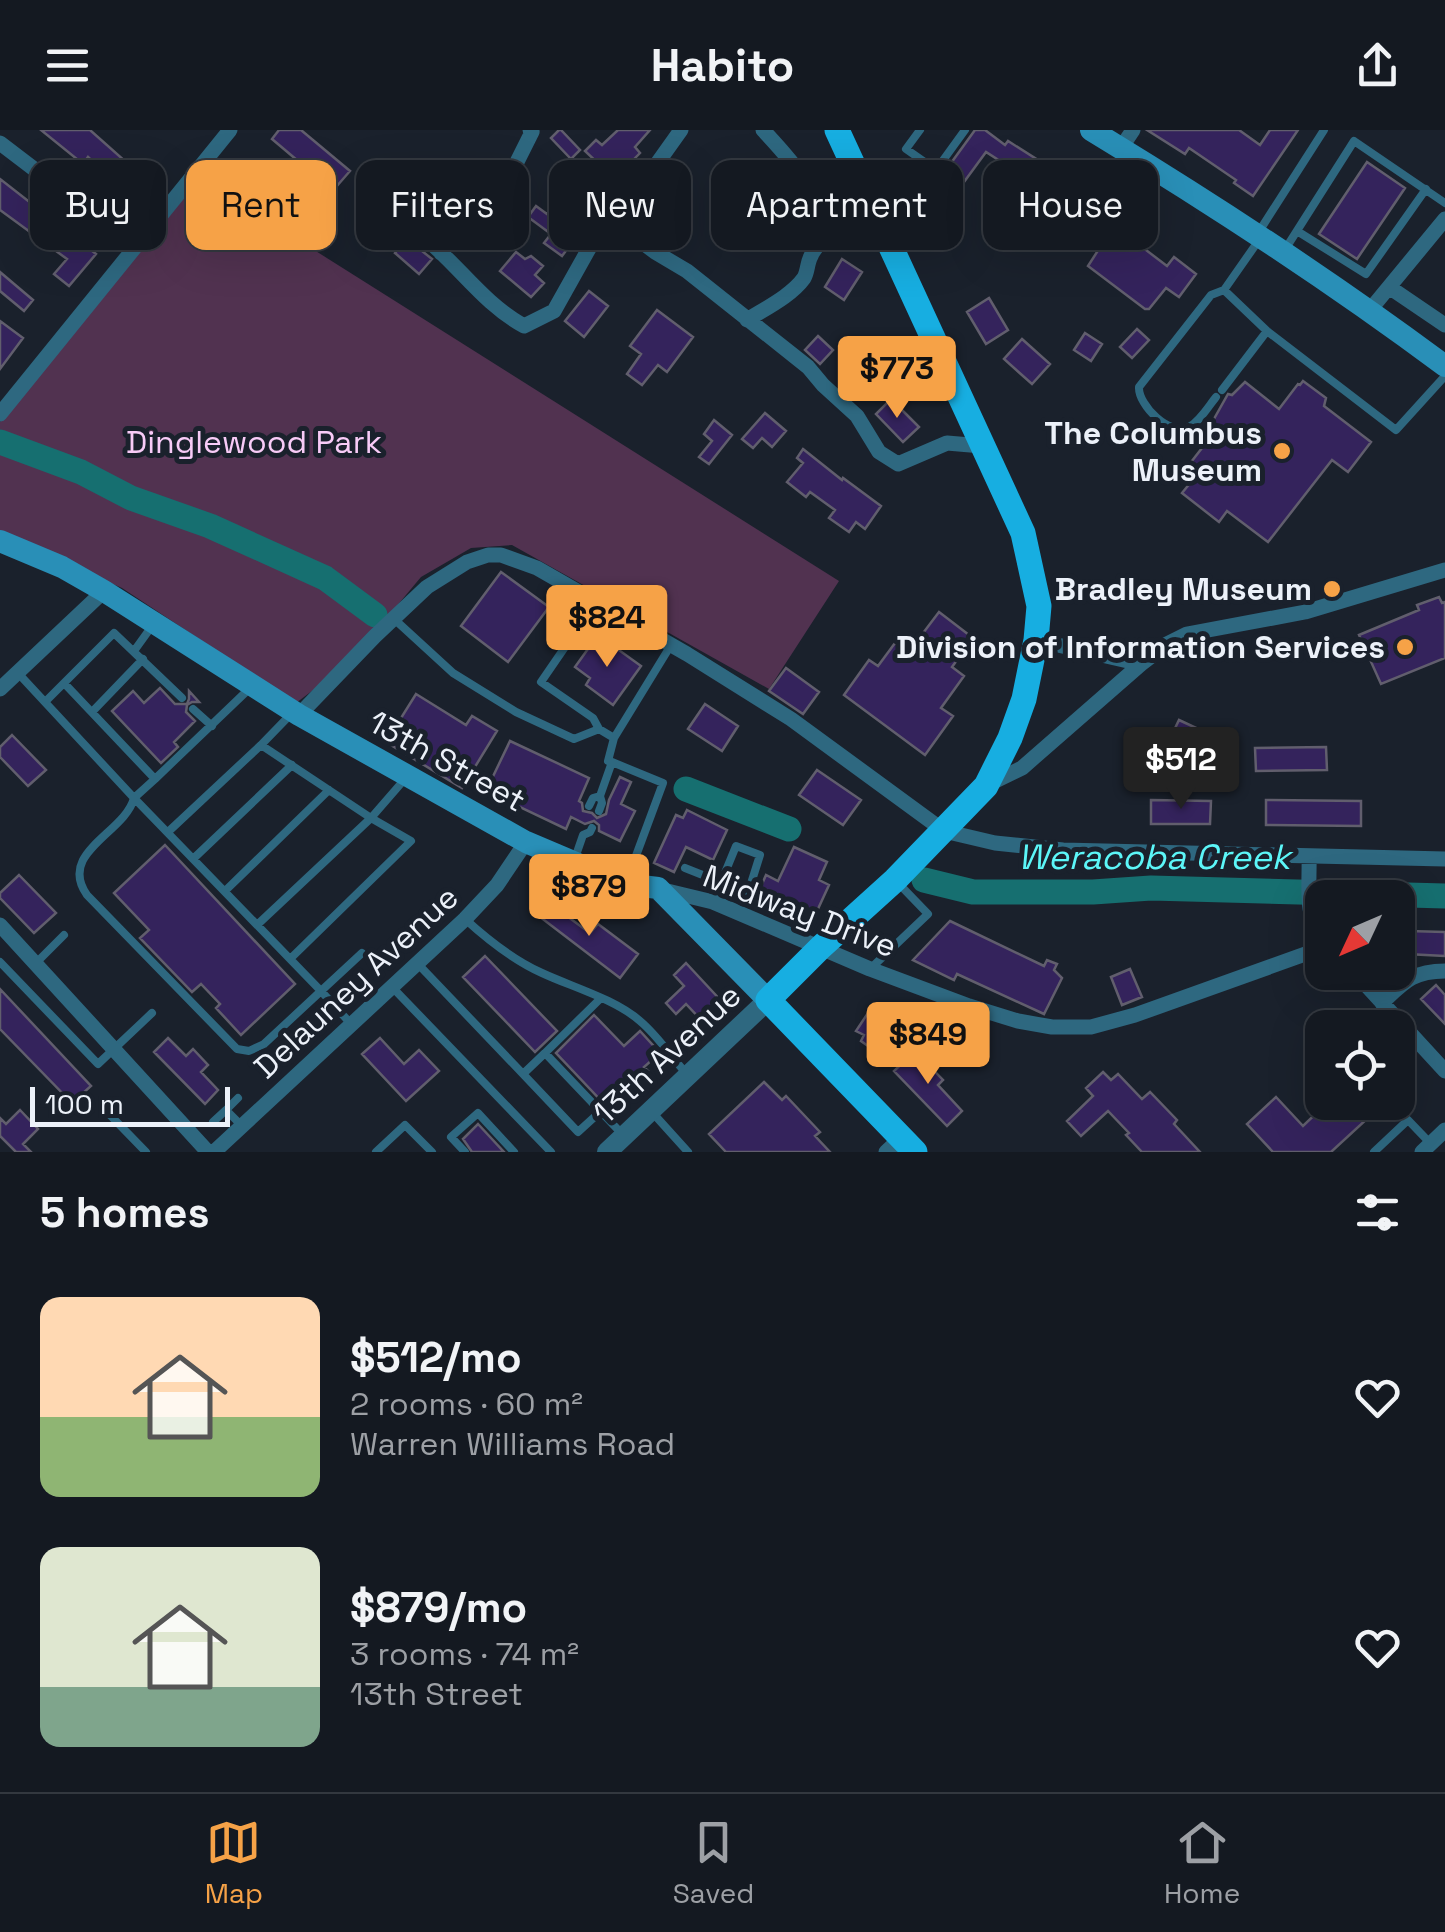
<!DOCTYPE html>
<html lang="en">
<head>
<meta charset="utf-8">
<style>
	:root { --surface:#141921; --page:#21262e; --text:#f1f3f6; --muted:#9da0a5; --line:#33383f; --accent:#f6a247 }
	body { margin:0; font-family:"Space Grotesk",sans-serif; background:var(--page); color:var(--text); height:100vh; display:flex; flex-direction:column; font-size:38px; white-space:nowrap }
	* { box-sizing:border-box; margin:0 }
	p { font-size:32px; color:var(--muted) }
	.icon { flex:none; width:55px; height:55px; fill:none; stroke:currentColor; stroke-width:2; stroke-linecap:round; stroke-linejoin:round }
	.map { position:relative; height:1022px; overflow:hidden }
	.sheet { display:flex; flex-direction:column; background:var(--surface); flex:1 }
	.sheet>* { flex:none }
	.hud { position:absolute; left:30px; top:30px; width:1385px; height:90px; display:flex; gap:20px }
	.needle { width:65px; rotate:226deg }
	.buttons { position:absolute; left:1305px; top:750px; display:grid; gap:20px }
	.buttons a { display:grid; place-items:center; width:110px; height:110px; border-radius:20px; background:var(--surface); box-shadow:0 10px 40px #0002,0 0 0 2px var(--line); font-size:50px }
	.scale { position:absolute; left:30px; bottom:25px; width:200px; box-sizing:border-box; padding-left:10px; border:5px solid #ecf1f9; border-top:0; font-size:28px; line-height:35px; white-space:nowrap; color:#ecf1f9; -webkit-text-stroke:8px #1a212c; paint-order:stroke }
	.price { position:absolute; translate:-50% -85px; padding:0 22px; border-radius:10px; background:var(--accent); color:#111; font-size:32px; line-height:65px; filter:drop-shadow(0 2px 5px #0008) }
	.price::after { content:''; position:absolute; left:50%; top:60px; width:30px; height:22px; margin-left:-15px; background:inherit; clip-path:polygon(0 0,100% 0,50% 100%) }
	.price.selected { background:#222; color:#fff }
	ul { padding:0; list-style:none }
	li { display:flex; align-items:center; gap:30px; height:250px; padding:0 40px }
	li span { display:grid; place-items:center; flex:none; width:280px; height:200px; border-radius:20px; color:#555 }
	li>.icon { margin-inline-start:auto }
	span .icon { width:120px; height:120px; fill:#fffc; stroke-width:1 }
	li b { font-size:42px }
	h2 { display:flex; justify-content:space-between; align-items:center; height:120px; padding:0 40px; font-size:42px }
	.tag { padding:0 35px; border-radius:20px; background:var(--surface); box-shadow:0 10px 40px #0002,0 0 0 2px var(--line); font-size:35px; line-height:90px }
	.tag.selected { background:var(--accent); color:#111 }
	header { display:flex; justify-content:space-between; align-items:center; height:130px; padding:0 40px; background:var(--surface); font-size:45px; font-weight:600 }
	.dock { display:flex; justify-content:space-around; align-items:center; height:140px; border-top:2px solid var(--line); background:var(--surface); font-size:28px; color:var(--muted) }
	.dock a { display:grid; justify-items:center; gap:5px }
	.dock .selected { color:var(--accent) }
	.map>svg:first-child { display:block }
	.green { fill:#513250 }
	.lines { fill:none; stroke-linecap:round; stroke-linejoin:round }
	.river { stroke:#166f70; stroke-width:25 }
	.building { fill:#34235c; stroke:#615e6d; stroke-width:2.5 }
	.service { stroke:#2e6880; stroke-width:8 }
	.minor { stroke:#2e6880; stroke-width:15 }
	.tertiary { stroke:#2e6880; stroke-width:20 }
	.secondary { stroke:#298fb7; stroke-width:22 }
	.primary { stroke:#17aee1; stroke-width:25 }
	.poi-dot { fill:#f6a247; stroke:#1a212c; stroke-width:4 }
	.labels { text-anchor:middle; stroke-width:10; stroke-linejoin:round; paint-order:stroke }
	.poi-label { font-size:32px; font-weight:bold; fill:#ecf1f9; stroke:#1a212c; text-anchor:end }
	.park-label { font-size:32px; fill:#f8cbf7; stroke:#1a212c }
	.street-label { font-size:32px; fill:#ecf1f9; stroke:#1a212c }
	.water-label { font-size:35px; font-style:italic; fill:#5cf6f8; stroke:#1a212c }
</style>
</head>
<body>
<header><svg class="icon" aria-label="menu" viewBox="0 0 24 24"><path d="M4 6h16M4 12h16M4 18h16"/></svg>Habito<svg class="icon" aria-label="share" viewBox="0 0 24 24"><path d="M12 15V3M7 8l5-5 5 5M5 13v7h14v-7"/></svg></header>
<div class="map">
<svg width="1445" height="1022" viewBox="0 0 1445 1022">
	<rect width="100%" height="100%" fill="#1a212c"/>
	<path class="green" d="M200,48L839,451L769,559L512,415L471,418L421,447L349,533L296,573L122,458L0,405V292Z"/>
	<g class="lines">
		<path class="river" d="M0,312L81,342L131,368L210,396L325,448L375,485
			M686,659L789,699
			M924,750L973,762H1093L1151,758L1445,766"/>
	</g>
	<path class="building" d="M41,0H90L127,33L154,43L142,78L122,72L126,63L88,27L83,34Z
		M279,0H301L350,41L329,65L313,52L317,47L272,9Z
		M559,0H561L580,20L571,29L551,8Z
		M618,0H650L635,17L640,23L601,63L604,66L573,103L577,106L562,126L544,113L551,104L528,87L536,76L547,84L572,55L557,43L565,33L587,51L602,37L585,21L596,10L602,15Z
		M975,0H985L1005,15L1008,11L1041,32L1025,58L998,41L1003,33L986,22L964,52L946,40Z
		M1147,0H1239L1260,15L1270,0H1298L1253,66L1234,53L1236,50L1189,18L1185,24Z
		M1367,32L1405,58L1357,129L1319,104Z
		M391,34L412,54L399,67L379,46Z
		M0,49L96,124L69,156L54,144L67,129L0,80Z
		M1059,58L1085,77L1057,116L1031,97Z
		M433,60L461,76L451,93L423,77Z
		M1117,91L1146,110L1142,117L1167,136L1174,127L1196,144L1179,167L1166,158L1149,179H1145L1088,136Z
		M407,109L432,129L419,144L395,123Z
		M516,122L525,129L531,126L543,136L535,145L544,153L531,167L500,141Z
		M842,129L862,142L844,170L825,157Z
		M0,142L33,170L24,181L0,161Z
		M589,161L608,176L584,207L565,191Z
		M989,168L1008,200L986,214L967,182Z
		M657,180L693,207L667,242L658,235L642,255L627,244L641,224L630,216Z
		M0,191L23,208L0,239Z
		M1137,199L1149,210L1132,228L1120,217Z
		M1085,203L1102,214L1091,231L1074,220Z
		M818,206L833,220L820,234L805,220Z
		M1022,209L1050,234L1032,254L1004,229Z
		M1303,251L1326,268L1324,276L1371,312L1348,342L1332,330L1268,412L1227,381L1219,392L1182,363L1191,352L1181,345L1216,300L1210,296L1228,264L1232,265L1245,252L1279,279L1298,254L1300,255Z
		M891,269L919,297L903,312L876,284Z
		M765,283L786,301L772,317L762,308L753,318L742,309Z
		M714,290L732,305L709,334L699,327L712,311L704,304Z
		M803,319L842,350L843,348L881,376L865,399L856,392L849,402L829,388L835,380L810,362L806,367L787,352L803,333L797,328Z
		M501,442L549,477L508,532L461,496Z
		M1439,467L1442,473L1445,472V528L1381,554L1359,505L1419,480L1417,475Z
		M939,482L973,508L952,537L964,546L941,578L953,586L925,625L844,565L869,530L878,536L895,513L908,523Z
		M598,505L641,536L613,575L586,555L590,548L575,537Z
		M786,538L819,562L803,584L769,561Z
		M160,558L175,574H187L189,569V561L199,572H192L187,575L186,582L195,591L174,612L178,617L161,633L112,581L133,561L144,573Z
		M416,564L466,595L472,586L497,601L462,658L386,612Z
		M705,574L738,596L722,621L688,599Z
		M1179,590L1233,615L1224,636L1169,611Z
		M12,605L46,640L28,656L0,627V617Z
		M510,611L589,648L579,671L582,673L583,681L592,683L597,688L606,684L609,670L620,647L631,652L621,674L635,681L620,711L599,701V695L594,691L585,694L571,687L566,699L486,661Z
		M1326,617L1327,640L1256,641L1255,618Z
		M817,640L861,670L843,695L799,665Z
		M1151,670L1211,671L1210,694H1151Z
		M1266,670L1361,671V696L1266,695Z
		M687,680L727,700L713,730L686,717L674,742L654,733L676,685L683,688Z
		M165,715L295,854L241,905L216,878L220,874L201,854L192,862L140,808L149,800L114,763Z
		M794,717L827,732L819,750L829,755L811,794L756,768L766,745L778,751Z
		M19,745L56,783L34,803L0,768V763Z
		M541,767L590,803L598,794L638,824L620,848L531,780Z
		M950,791L1044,836L1047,830L1057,834L1054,840L1062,848L1044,884L957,844L954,850L913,830Z
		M1408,801L1445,802V826L1407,824Z
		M485,826L557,901L535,922L463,847Z
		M686,833L724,874L704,893L686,874L676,884L666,873L684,856L674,845Z
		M1130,839L1142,867L1122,875L1111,847Z
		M1436,855L1445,865V894L1421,869Z
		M0,859L91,956L72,973L0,899Z
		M868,883L893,900L878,923L861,911L864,905L856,901Z
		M594,885L624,916L640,901L660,923L644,937L648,941L608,978L556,923Z
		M168,908L186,926L193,919L208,935L201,942L218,960L205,974L154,922Z
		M380,908L404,934L419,920L439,941L406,971L362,924Z
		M915,921L943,950L938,955L962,981L947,996L894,941Z
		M1103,942L1111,950L1118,944L1142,969L1150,962L1177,990L1174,994L1200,1022H1142L1126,1005L1129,1003L1108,981L1081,1006L1067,991L1093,966L1086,958Z
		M764,952L782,970L786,966L820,1002L815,1006L830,1022H726L709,1004Z
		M1276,967L1303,996L1328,972H1374L1363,983L1368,988L1331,1022H1273L1247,994Z
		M20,980L38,999L23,1014L31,1022H16L0,1006V988L6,994Z
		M478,994L504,1022H472L463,1009Z"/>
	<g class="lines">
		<path class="service" d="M920,0L906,19L936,40L932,48L940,71
			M936,40L965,0
			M1260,100L1324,0
			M1297,101L1366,144L1426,59
			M1286,118L1354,11L1445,73
			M1224,160L1267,201L1396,300L1445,246
			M1222,260L1267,201
			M1216,267C1208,277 1200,291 1189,297C1170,307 1138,275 1139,257L1211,165L1224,160L1259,110
			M596,472L541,552L593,588L599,599
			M393,488L453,543L516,582L574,609L599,599L614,608
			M134,521L152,496
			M17,542L134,668C125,703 57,722 87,765L237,919L249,921L264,914L321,861L352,895
			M64,553L114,503L182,568
			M46,571L64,553L155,649L249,559
			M193,579L212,596
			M92,582L143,529
			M261,615L293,582
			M612,632L663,653L627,750
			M155,649L134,668L321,861L362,823
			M589,676L593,668L600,666
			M599,681L602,673L600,666L612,632L608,631L614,608L671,515
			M168,702L261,615L371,688L257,795
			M193,729L292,635
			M574,731L583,705L590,702L592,698
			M685,738L748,763L760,725L736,716L713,772
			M225,761L329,660
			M465,789C488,810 513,830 542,843C572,857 615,869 640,891C659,907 671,927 687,944
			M290,829L411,711L371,688L404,650
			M0,832L98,934L152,883
			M36,833L64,805
			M417,833L523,944
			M870,839L928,784L900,755
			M392,857L551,1022
			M545,923L601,868
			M226,980L238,968
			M601,981L578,1002L523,944L545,923L624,1006
			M651,981L688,1022
			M110,985L146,1022
			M213,992L226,980L242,996
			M376,1022L405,995L432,1022
			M465,1022L451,1007L478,983L514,1022
			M1374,1022L1408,990L1431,1014"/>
		<path class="minor" d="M0,13L135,116
			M1121,18L1133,0
			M373,72C390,84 409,95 425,108C460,137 484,174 524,196L554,181L591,115L624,80L681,0
			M624,80L643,113L655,122L687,141L808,237L823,255L857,286L879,322L898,334L947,313L982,316
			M441,123L513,40L532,2L530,0
			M1389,157L1445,195
			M1370,180L1445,89
			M747,190C766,178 791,166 804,148C808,141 807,133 811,126C814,118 821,114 822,106C828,68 787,26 763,0
			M0,284L230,0
			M1036,510L1141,534
			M0,559L104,461
			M299,585L375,506L427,457L467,432L488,425H501L537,438L687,524L791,589L944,701L995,713L1063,720L1445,729
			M989,654L1022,638L1141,534L1167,514L1187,504L1305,482L1445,440
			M1309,727C1310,754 1304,786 1322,808
			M659,759L713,772L870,839L969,876L1018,891L1052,897H1091L1135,885L1322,818
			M0,795L208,1022
			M1354,842L1445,941
			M1382,873C1404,852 1413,841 1445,841
			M214,1022L465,789L497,755L526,712
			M886,1022L901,1008
			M1422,1022L1445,1000"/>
		<path class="tertiary" d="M607,1022L768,870"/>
		<path class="secondary" d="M1091,0C1213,74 1331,151 1445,236
			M0,411L62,437L104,461L299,585L526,712L625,754L658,758L768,870"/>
		<path class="primary" d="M837,0L1023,403L1039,476L1036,510L1024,569L1010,608L986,656L895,750L821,817L768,870L915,1022"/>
	</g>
	<g class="poi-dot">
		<circle cx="1282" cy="321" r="10"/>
		<circle cx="1332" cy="459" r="10"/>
		<circle cx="1405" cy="517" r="10"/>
	</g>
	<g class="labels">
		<g class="poi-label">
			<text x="1262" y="314">The Columbus<tspan x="1262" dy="37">Museum</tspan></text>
			<text x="1312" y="470">Bradley Museum</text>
			<text x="1385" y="528">Division of Information Services</text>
		</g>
		<g class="park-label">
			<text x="254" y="323">Dinglewood Park</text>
		</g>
		<g class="street-label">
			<text transform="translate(447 631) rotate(29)" y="11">13th Street</text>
			<text transform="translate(800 781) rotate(21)" y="11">Midway Drive</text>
			<text transform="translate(356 852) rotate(-43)" y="11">Delauney Avenue</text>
			<text transform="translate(667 924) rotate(-43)" y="11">13th Avenue</text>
		</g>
		<g class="water-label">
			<text x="1154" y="739">Weracoba Creek</text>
		</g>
	</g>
</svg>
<div class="buttons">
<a><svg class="needle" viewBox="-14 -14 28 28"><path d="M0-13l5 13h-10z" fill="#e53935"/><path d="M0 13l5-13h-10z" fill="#9da0a5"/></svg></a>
<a><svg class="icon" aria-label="locate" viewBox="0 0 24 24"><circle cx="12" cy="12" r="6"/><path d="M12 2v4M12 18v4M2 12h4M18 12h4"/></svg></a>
</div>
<div class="scale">100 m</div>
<b class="price" style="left:897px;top:291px">$773</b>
<b class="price" style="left:607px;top:540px">$824</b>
<b class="price selected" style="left:1181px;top:682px">$512</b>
<b class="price" style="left:589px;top:809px">$879</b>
<b class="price" style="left:928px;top:957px">$849</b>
<div class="hud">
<a class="tag">Buy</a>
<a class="tag selected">Rent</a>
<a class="tag">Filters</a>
<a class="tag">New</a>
<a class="tag">Apartment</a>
<a class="tag">House</a>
</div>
</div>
<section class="sheet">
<h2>5 homes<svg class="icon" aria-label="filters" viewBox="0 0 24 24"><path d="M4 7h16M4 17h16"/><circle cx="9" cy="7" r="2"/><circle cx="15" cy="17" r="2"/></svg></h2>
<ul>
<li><span style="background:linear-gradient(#ffd9b3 60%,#8fb573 0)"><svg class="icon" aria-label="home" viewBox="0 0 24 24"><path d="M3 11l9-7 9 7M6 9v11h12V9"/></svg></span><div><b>$512/mo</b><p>2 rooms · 60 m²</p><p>Warren Williams Road</p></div><svg class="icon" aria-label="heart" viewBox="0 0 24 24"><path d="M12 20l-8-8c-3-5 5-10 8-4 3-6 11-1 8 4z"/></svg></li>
<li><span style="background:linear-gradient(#dfe7d0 70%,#7fa58c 0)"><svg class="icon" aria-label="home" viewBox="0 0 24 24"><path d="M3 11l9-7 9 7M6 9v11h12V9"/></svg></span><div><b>$879/mo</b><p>3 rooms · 74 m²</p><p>13th Street</p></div><svg class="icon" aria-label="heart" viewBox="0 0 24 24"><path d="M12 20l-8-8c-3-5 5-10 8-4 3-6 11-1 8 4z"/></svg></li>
</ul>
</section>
<nav class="dock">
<a class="selected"><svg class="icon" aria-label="map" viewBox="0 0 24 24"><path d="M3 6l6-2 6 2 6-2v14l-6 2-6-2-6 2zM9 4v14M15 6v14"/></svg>Map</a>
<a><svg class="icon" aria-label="saved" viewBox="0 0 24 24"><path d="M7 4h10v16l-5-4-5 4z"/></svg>Saved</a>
<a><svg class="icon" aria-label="home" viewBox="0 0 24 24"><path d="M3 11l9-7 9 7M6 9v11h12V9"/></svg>Home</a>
</nav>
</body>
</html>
